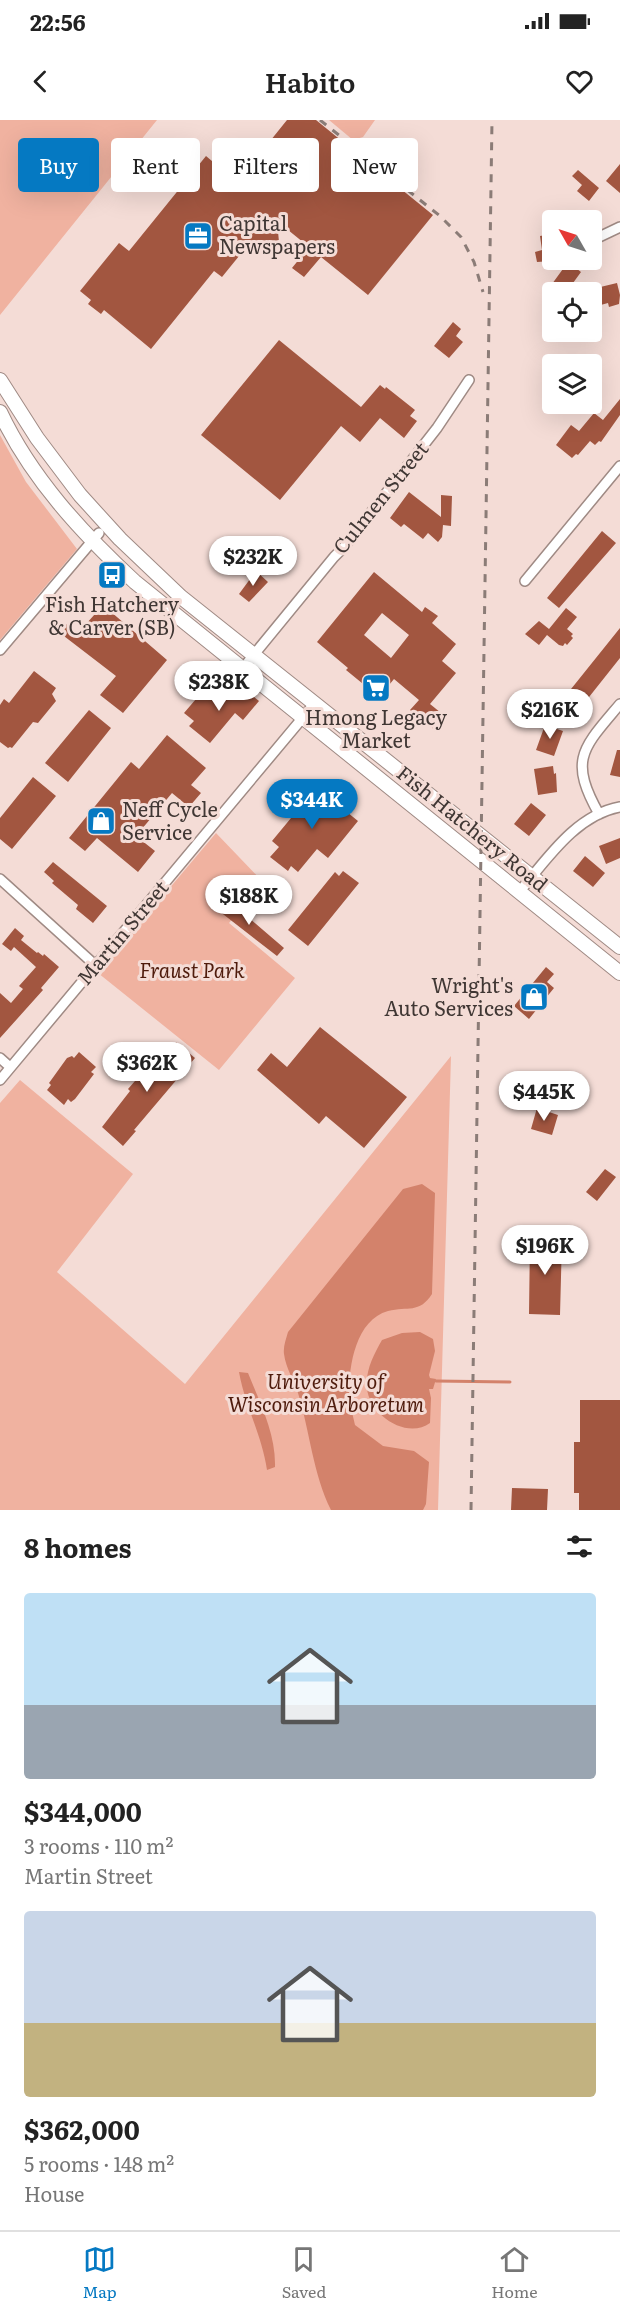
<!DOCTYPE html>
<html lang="en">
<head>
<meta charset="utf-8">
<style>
	:root { --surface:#fff; --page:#f2f2f2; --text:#222; --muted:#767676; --line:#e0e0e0; --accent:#0579c2 }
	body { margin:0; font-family:Literata,serif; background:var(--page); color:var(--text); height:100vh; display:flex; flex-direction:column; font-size:22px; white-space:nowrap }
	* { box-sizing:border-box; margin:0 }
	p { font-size:20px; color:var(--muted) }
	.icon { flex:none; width:33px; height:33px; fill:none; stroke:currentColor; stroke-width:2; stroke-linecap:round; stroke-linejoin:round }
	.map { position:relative; height:1390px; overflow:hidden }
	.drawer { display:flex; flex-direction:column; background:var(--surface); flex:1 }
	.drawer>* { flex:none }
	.guide { position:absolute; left:18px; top:18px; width:585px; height:54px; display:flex; gap:12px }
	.needle { width:39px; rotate:309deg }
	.fabs { position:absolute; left:542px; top:90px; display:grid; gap:12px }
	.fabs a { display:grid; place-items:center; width:60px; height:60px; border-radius:6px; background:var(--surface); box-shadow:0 6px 24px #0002; font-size:30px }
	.price { position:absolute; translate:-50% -51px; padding:0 14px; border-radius:21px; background:#fff; color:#222; font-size:20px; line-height:39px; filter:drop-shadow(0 2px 3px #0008) }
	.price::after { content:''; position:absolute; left:50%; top:36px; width:18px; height:14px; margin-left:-9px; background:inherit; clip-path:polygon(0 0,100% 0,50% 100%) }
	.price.selected { background:var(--accent); color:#fff }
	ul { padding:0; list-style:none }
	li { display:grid; align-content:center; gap:12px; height:318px; padding:0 24px }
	li span { display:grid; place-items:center; height:186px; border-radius:6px; color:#555 }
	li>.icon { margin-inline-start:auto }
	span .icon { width:108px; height:108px; fill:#fffc; stroke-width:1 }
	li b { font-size:26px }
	h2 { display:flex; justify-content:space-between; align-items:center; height:72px; padding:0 24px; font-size:26px }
	.chip { padding:0 21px; border-radius:6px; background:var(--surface); box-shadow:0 6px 24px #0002; font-size:21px; line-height:54px }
	.chip.selected { background:var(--accent); color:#fff }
	.status { display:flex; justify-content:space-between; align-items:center; height:42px; padding:0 30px; background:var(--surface); direction:ltr }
	.status svg { height:16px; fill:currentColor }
	header { display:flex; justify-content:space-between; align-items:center; height:78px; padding:0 24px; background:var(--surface); font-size:27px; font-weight:600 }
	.tabs { display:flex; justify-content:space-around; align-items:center; height:84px; border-top:2px solid var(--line); background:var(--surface); font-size:16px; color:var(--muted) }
	.tabs a { display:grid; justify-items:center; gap:3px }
	.tabs .selected { color:var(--accent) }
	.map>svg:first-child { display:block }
	.green { fill:#f0b2a0 }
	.water { fill:#d3826b }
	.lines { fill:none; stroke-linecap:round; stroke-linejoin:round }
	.stream { stroke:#d3826b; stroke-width:3 }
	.building { fill:#a25640; fill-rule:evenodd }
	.minor-casing { stroke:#9f8a84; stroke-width:12 }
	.secondary-casing { stroke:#9f8a84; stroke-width:16 }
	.minor { stroke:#fff; stroke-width:9 }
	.secondary { stroke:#fff; stroke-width:14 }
	.rail { stroke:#8b7c77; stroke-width:3; stroke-dasharray:8 8; stroke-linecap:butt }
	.labels { text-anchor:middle; stroke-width:6; stroke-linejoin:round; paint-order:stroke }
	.poi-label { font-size:20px; fill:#403734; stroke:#f4dcd6; text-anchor:start }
	.street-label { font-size:20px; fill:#403734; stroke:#f4dcd6 }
	.park-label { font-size:20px; font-style:italic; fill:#4f1b0c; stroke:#f4dcd6 }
</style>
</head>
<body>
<div class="status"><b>22:56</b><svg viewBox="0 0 49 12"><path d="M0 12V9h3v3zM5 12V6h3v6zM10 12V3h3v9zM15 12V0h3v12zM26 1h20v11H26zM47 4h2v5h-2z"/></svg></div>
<header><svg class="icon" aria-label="back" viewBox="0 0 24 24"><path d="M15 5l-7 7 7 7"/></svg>Habito<svg class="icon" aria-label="heart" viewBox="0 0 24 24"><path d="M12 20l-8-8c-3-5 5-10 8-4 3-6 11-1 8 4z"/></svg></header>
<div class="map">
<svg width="620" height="1390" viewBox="0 0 620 1390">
	<rect width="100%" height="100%" fill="#f4dcd6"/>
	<path class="green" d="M0,0H157L0,195Z
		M329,0H375L363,17L353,20Z
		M0,315L26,362L77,429L0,520Z
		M216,713L263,762L229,803L295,858L219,950L98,853Z
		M451,936L438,1390H0V983L20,960L133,1054L57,1152L185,1264Z"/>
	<path class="water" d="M422,1064L435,1073L432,1174C419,1194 408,1186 388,1191C356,1200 349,1245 349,1273C349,1283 353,1295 355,1305L383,1326L414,1331L429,1342L426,1384L423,1390H331C313,1354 310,1312 298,1273C294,1260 286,1249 284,1234C283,1227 286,1219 288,1212L403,1069Z
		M420,1212L433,1219L435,1231L429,1255L430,1258L436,1259L433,1269H429L431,1278L430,1303C407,1320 369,1295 367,1268C365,1251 374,1234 382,1220L402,1213Z
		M239,1252L248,1253C260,1283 276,1314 275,1347L267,1350C262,1315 245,1286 239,1252Z"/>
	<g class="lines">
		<path class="stream" d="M436,1261L510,1262"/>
	</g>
	<path class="building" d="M287,0H316L433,95L368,175L321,137L304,157L292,148L309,127L277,101L279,122L248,125L222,157L214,151L151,229L104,190L101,194L88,184L91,180L80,171L119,123L129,131L206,36L225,52L229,48L241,57Z
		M620,44V73L606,61Z
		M578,50L599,68L589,81L577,71L582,65L572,56Z
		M552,114V141L537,142L535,132L542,130L540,116Z
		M568,142L581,152L573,163L587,172H563L552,164Z
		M617,163L620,175L619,184L609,187L608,183L597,186L592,169Z
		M453,202L461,209L456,216L463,222L449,238L434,226Z
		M279,220L361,287L380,265L385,269L386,267L415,290L410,296L417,301L404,318L380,298L360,322L341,306L280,380L201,315Z
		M620,279V295L601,322L599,321L595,325L590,321L578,335L576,334L572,338L556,325L571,305L579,311L594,293L603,300Z
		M409,372L441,397V375L452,376L451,406L443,405L442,417L438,422L428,413L423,419L404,404L401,407L390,398Z
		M602,411L616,423L559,488L547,478Z
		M256,451L268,462L249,482L239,474Z
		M374,452L422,492L425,487L438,496L432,503L456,524L442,541L456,553L430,584L446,597L435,610L410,590L419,580L394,559L379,577L346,550L348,548L317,522ZM382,493L409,515L391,538L364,515Z
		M103,485L167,540L123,593L100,575L116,556L60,513L67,504L78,513Z
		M566,488L577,497L567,509L573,514L571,516L573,518L567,525L565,523L563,526L559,525L547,515L539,525L525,514L539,501L549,509Z
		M620,508V538L570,601L555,589Z
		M34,551L56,568L52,574L56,581L38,603L33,602L12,628L10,627L8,628L0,622V585L4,579L9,583Z
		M237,563L259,581L243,600L235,593L210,623L189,606L194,601L184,593L202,572L218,585Z
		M89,590L111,608L68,662L45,643Z
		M545,605L563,611L554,636L536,630Z
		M167,615L206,648L191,665L201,673L189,687L172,673L136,716L155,731L138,752L97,718L85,731L69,718L131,642L139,649Z
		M617,630H620V657L610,655Z
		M553,646L554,654L556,653L557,672L538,675L534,649Z
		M33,657L56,676L12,729L0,719V698Z
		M311,663L358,701L328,738L317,729L298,752L291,746L288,751L270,737L279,727L272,721L296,692L291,688Z
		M531,683L546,695L529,716L514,704Z
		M620,718V738L606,744L599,726Z
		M585,736L605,753L593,767L573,751Z
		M53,742L107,786L93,803L76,789L78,785L52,763L54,761L44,752Z
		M343,751L359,763L308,826L288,810L335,752L339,756Z
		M233,774L240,780L235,786L284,828L277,836L219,791Z
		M15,808L24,816L21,820L37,833L38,832L43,836L44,834L59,847L41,868L43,870L0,918V873L11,883L23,869L19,866L36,847L14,827L11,831L2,824Z
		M546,847L554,854L547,862L554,868L529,899L514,886Z
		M320,907L407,977L364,1028L326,996L319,1004L257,950L271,933L287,947Z
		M176,922L195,938L134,1010L136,1011L123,1026L102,1007L130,971L128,969L142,953L144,955Z
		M79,932L96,947L91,952L94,954L75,979L71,982L68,979L64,985L47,970L51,965L49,963L67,938L72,936L74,938Z
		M537,988L558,995L552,1015L531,1009Z
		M605,1049L616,1057L597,1081L586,1072Z
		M530,1118L562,1119L560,1195L529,1194Z
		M580,1280H620V1390H579V1373H574V1322H580Z
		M512,1368L548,1369L547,1390H511Z"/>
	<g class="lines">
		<g class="minor-casing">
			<path id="minor" d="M597,118L620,107
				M525,461L620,346
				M0,530L99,413
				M243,548L334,437L344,427L437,308L469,260
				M599,694C568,639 583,628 620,584
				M0,759L95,845
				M520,771C547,739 576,695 620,687
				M0,938L10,947
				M0,960L315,583"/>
		</g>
		<g class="secondary-casing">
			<path id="secondary" d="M0,260L37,318L80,375L120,419L181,477L620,827
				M0,292C31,358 82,413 135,462L620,853"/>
		</g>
		<use href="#minor" class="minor"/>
		<use href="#secondary" class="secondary"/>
		<path class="rail" d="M320,0L440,96L461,117L474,142L483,172
			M471,1390L492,0"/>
	</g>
	<defs>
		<g id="office-square" transform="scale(1.5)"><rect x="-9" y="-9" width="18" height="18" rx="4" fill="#0579c2" stroke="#f4dcd6"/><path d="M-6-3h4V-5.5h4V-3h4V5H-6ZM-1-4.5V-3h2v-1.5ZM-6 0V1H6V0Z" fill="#fff"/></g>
		<g id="bus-square" transform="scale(1.5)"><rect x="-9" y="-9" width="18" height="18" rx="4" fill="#0579c2" stroke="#f4dcd6"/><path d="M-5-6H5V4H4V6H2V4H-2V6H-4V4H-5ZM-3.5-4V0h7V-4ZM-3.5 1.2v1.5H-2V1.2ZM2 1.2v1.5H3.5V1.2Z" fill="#fff"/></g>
		<g id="supermarket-square" transform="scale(1.5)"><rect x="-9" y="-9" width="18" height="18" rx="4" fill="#0579c2" stroke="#f4dcd6"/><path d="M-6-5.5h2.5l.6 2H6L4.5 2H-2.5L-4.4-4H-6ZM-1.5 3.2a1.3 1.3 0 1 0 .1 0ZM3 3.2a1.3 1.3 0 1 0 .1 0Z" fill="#fff"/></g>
		<g id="shop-square" transform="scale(1.5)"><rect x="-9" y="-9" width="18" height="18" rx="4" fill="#0579c2" stroke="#f4dcd6"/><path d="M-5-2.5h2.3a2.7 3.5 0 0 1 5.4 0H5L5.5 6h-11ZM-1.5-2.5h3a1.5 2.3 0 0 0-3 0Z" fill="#fff"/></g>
	</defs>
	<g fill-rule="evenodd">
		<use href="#office-square" x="198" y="116"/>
		<use href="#bus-square" x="112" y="455"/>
		<use href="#supermarket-square" x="376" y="568"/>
		<use href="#shop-square" x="101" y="701"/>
		<use href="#shop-square" x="534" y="877"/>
	</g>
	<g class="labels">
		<g class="poi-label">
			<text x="219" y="111">Capital<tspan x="219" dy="23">Newspapers</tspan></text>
			<text x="112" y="492" text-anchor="middle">Fish Hatchery<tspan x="112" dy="23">&amp; Carver (SB)</tspan></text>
			<text x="376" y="605" text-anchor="middle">Hmong Legacy<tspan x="376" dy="23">Market</tspan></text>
			<text x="122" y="697">Neff Cycle<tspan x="122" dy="23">Service</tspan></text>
			<text x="513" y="873" text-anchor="end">Wright's<tspan x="513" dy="23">Auto Services</tspan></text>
		</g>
		<g class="street-label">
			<text transform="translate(381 378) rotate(-51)" y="7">Culmen Street</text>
			<text transform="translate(472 709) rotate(39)" y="7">Fish Hatchery Road</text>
			<text transform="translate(123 813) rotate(-50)" y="7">Martin Street</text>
		</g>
		<g class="park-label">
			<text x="192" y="858">Fraust Park</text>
			<text x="326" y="1269">University of<tspan x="326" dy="23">Wisconsin Arboretum</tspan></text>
		</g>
	</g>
</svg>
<div class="fabs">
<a><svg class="needle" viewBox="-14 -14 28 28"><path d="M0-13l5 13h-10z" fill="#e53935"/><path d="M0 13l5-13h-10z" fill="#767676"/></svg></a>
<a><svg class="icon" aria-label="locate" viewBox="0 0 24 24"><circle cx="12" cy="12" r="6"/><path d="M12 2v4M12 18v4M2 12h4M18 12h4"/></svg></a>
<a><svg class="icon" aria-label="layers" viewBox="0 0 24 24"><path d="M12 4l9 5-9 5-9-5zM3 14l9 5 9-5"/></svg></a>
</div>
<b class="price" style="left:253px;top:467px">$232K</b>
<b class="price" style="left:219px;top:592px">$238K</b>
<b class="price" style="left:550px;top:620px">$216K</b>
<b class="price selected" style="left:312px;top:710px">$344K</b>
<b class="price" style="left:249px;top:806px">$188K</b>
<b class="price" style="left:147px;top:973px">$362K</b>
<b class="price" style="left:544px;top:1002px">$445K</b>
<b class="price" style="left:545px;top:1156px">$196K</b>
<div class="guide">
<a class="chip selected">Buy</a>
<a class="chip">Rent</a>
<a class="chip">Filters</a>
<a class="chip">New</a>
</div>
</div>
<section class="drawer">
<h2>8 homes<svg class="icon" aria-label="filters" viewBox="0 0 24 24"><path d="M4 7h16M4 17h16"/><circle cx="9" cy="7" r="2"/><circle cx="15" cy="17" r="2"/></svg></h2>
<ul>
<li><span style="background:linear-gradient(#bfe0f5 60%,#9aa5b1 0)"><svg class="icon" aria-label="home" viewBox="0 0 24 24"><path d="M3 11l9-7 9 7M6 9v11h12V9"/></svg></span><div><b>$344,000</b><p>3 rooms · 110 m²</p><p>Martin Street</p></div></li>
<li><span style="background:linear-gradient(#c9d6e8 60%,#c2b280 0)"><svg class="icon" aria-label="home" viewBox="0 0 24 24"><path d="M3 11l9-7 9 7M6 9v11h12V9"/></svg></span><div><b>$362,000</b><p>5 rooms · 148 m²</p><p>House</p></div></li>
</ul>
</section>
<nav class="tabs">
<a class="selected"><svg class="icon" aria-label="map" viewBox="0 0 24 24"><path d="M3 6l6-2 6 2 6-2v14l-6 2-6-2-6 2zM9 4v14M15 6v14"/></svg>Map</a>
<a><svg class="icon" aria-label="saved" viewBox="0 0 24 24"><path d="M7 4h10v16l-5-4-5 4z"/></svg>Saved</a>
<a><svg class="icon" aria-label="home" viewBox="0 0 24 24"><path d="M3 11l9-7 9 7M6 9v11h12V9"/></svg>Home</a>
</nav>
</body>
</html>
